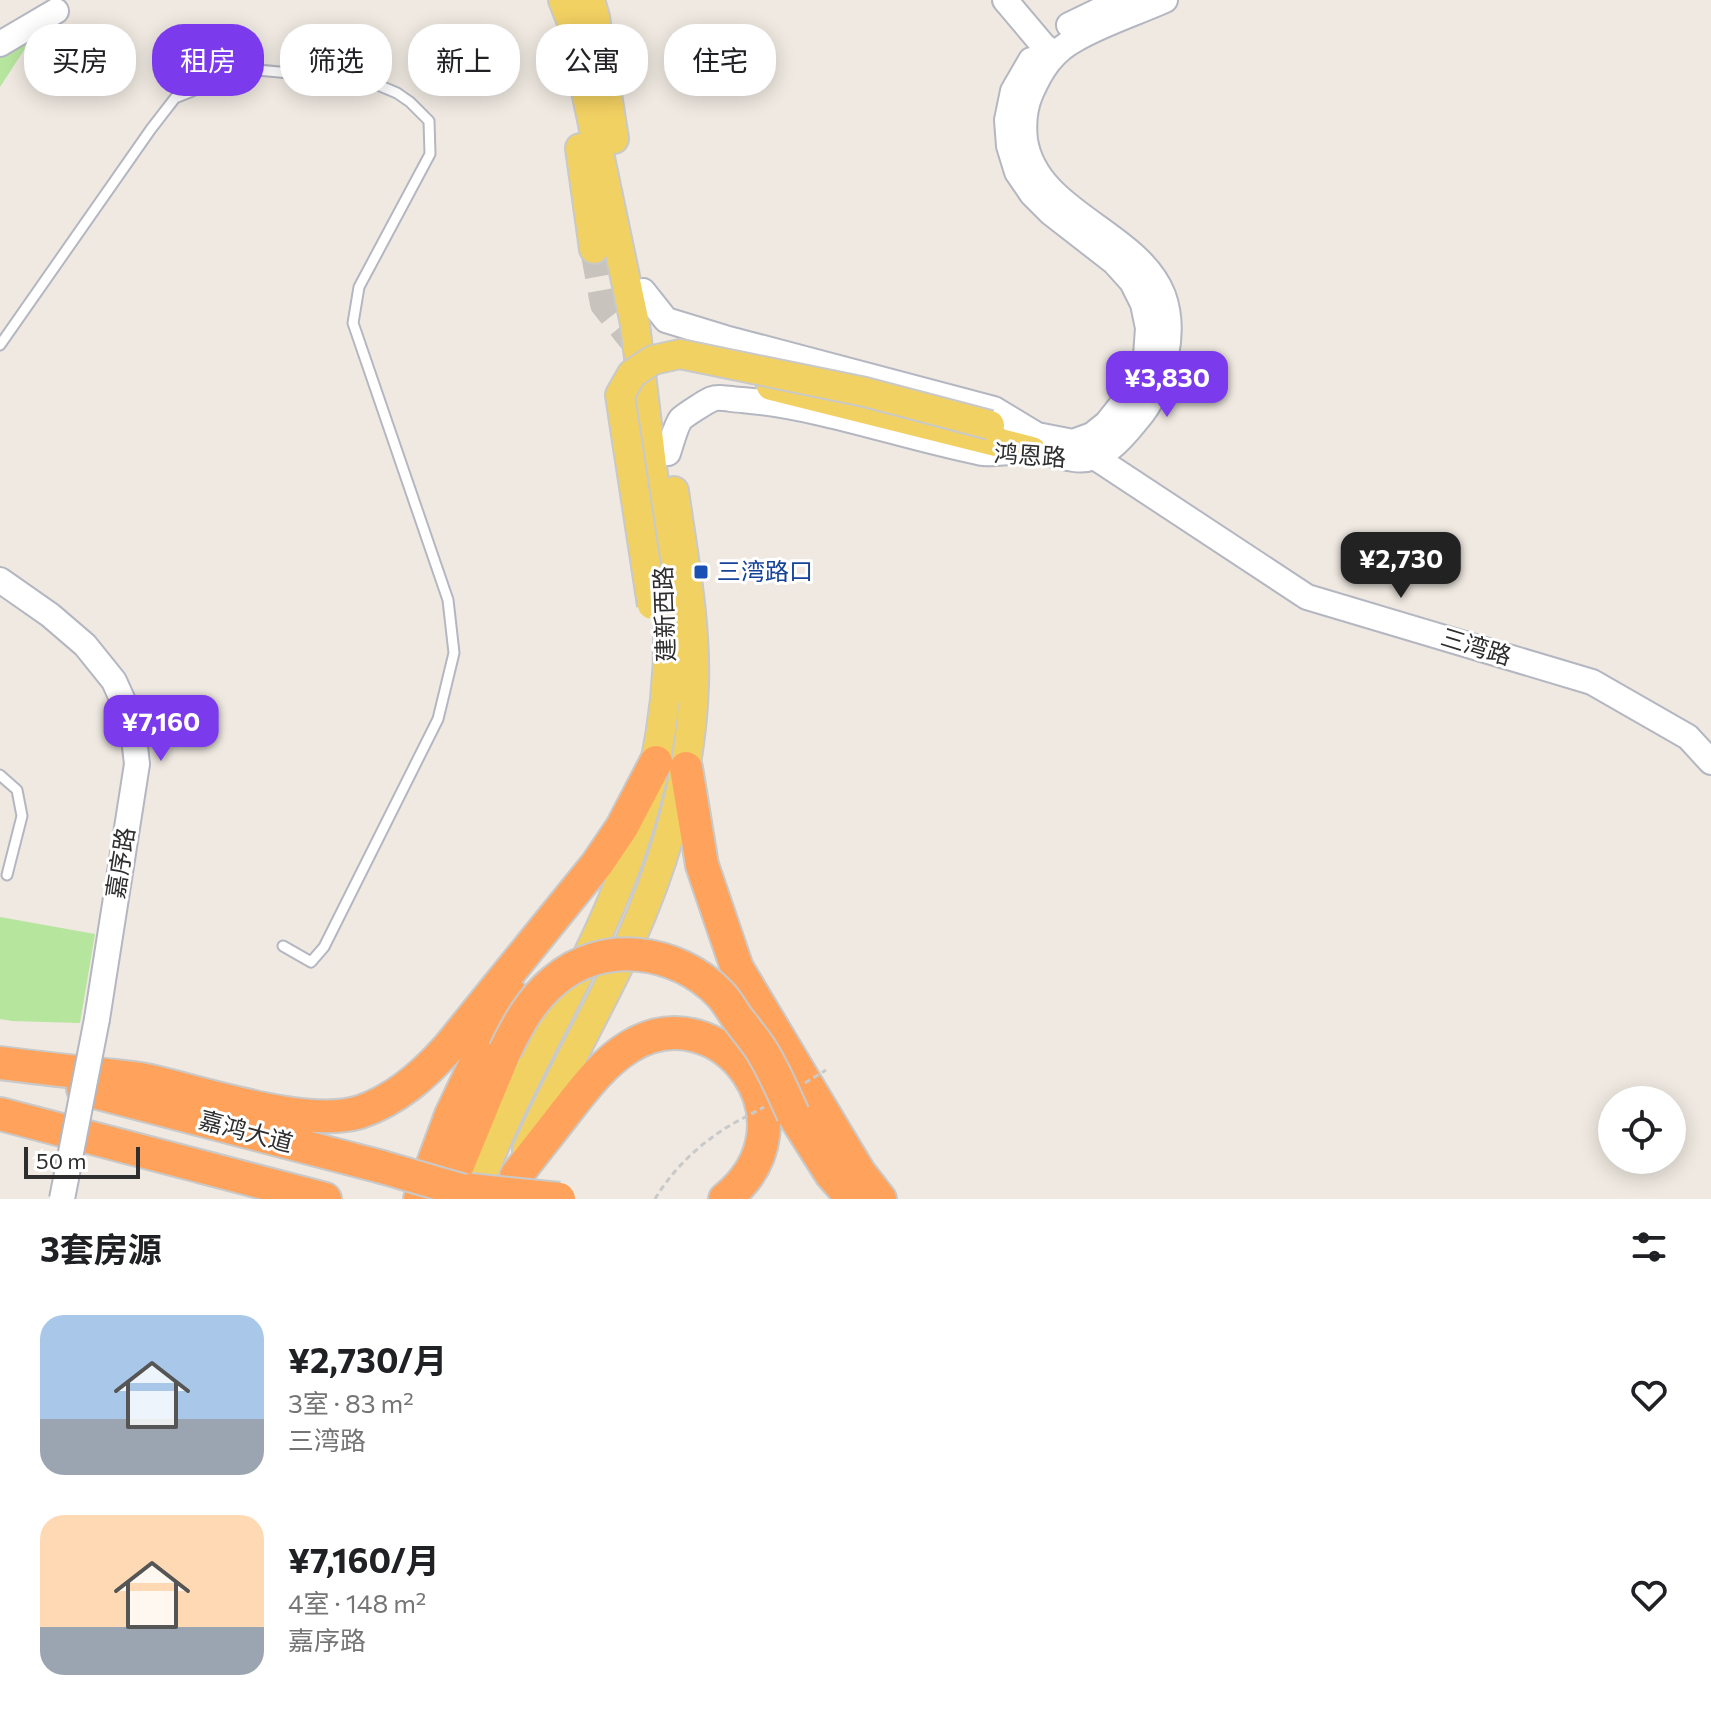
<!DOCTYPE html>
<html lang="zh">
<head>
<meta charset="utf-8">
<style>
	:root { --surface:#fff; --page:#f2f2f2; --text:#202124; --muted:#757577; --accent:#7c3aed }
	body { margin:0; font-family:Commissioner,"Noto Sans SC",sans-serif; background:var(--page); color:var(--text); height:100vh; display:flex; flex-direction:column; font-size:30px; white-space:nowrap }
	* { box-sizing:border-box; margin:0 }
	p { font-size:26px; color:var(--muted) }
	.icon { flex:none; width:44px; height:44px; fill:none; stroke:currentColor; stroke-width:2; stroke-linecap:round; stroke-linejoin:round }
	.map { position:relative; height:1199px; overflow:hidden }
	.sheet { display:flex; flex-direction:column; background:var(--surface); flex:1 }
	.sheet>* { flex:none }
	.guide { position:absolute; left:24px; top:24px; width:800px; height:72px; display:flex; gap:16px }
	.buttons { position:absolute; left:1598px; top:1086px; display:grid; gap:16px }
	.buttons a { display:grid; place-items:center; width:88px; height:88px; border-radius:50%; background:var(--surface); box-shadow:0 4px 20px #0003; font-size:40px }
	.scale { position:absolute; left:24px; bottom:20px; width:116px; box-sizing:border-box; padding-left:8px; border:4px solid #2e2e2e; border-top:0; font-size:22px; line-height:28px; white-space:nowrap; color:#2e2e2e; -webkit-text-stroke:6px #fff; paint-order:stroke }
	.price { position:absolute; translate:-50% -68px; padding:0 18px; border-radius:16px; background:var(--accent); color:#fff; font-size:26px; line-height:52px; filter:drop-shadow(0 2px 4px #0008) }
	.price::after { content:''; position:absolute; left:50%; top:48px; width:24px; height:18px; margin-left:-12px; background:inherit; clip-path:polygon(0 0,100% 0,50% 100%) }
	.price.current { background:#222; color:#fff }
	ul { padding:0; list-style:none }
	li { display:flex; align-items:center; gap:24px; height:200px; padding:0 40px }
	li span { display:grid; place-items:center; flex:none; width:224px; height:160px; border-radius:24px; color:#555 }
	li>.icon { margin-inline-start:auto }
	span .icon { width:96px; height:96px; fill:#fffc; stroke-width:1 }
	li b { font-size:34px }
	h2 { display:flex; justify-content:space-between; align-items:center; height:96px; padding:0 40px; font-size:34px }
	.pill { padding:0 28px; border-radius:32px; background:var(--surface); box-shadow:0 4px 20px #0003; font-size:28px; line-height:72px }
	.pill.current { background:var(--accent); color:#fff }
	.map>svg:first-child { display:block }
	.park { fill:#b6e59e }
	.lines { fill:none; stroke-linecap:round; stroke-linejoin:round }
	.primary-tunnel { stroke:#c8c4bd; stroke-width:28; stroke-dasharray:28 14; stroke-linecap:butt }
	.lane-casing { stroke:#b4b7c1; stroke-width:13 }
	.secondary-casing { stroke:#b4b7c1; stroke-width:28 }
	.primary-casing { stroke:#c9c9c9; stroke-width:32 }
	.highway-casing { stroke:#c9c9c9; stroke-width:36 }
	.lane { stroke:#fff; stroke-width:9 }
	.secondary { stroke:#fff; stroke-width:24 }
	.primary { stroke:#f2d163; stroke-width:28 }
	.highway { stroke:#ffa35c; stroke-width:32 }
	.secondary-bridge-casing { stroke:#b4b7c1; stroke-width:28; stroke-linecap:butt }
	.primary-bridge-casing { stroke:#c9c9c9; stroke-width:32; stroke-linecap:butt }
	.highway-bridge-casing { stroke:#c9c9c9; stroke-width:36; stroke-linecap:butt }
	.path-bridge { stroke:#c9c9c9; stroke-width:3; stroke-dasharray:6 4; stroke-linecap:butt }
	.secondary-bridge { stroke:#fff; stroke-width:24 }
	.primary-bridge { stroke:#f2d163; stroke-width:28 }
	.highway-bridge { stroke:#ffa35c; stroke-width:32 }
	.transit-dot { fill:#1a4fb4; stroke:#fff; stroke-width:3 }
	.labels { text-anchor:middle; stroke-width:6; stroke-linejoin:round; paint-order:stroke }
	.street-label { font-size:24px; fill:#2e2e2e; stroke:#fff }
	.transit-label { font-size:24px; fill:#164399; stroke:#fff; text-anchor:start }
</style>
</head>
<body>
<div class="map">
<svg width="1711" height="1199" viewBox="0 0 1711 1199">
	<rect width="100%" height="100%" fill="#efe9e1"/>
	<path class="park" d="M28,44L0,87V58Z
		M0,917L95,934L80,1023L12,1021L0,1019Z"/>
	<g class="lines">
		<path class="primary-tunnel" d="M594,249L604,304L631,338L649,347"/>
		<g class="lane-casing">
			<path id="lane" d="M0,345L151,129L175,98L247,69L366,80L397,93L410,102L429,121L430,154L359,287L353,323L448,600L454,653L438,719L324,947L311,962L283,946
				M0,775L17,790L22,816L7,875"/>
		</g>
		<g class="secondary-casing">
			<path id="secondary" d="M1005,0L1043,45L1054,54
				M1069,25L1121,0
				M0,44L56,11
				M643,291L666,320L725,338L994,409L1037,435L1073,442L1092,435L1107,423L1122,404L1138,379L1146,356L1148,328L1143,304L1132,282L1114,262L1051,213L1032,194L1017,172L1009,146L1007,120L1013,91L1031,60
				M1084,450L1307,597L1592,682L1688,737L1711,762
				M668,453C671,444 676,425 681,419C685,415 707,401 712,399C719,396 733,400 742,400C822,407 899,436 978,452C995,456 1014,450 1032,451C1046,452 1060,457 1074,459C1102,463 1121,440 1137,420C1153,402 1162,378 1166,355C1170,335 1170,314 1163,295C1138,231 1036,213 1025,140C1023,123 1024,109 1031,93C1041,70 1053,51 1076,39C1104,23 1136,13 1165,0
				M0,580L50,615L85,645L114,681L132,721L137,764L97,1019"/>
		</g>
		<g class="primary-casing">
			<path id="primary" d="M590,0L595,17L614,139
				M580,148L594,249
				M771,386L1032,451
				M527,1150C555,1087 589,1027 619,965C661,878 691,782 694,685C696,620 683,555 674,491
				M474,1199C506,1105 559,1019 600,929C649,822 675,708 667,591L635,324L571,20L563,0"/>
		</g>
		<g class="highway-casing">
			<path id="highway" d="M686,768L702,865L737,968L859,1172L880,1199
				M0,1063C32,1067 65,1071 97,1074C113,1076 130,1077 145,1080C202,1092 306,1129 360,1112C396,1100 424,1075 448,1048L597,864L622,827L656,762
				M83,1089L382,1167
				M0,1114L325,1199
				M793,1114L831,1174L853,1199
				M516,1176C532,1155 549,1134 565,1113C584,1089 603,1063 629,1047C720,990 821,1122 725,1199
				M420,1199L451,1115L503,1006L510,993
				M444,1199L505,1051"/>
		</g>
		<use href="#lane" class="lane"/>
		<use href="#secondary" class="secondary"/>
		<use href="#primary" class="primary"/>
		<use href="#highway" class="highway"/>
		<g class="secondary-bridge-casing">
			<path id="secondary-bridge" d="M62,1199L97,1019"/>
		</g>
		<g class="primary-bridge-casing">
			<path id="primary-bridge" d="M652,605L620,395L632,374L653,360L680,354L865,392L990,425"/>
		</g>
		<g class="highway-bridge-casing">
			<path id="highway-bridge" d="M505,1051C518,1024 531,1000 554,981C602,939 677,949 720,994C727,1001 732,1011 738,1019C745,1028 753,1038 760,1048C773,1068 783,1092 793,1114
				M382,1167L492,1199
				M470,1190L559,1199"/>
		</g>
		<path class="path-bridge" d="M805,1083L826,1070
			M655,1199C668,1177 689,1154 710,1139C726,1126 746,1117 764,1107"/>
		<use href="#secondary-bridge" class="secondary-bridge"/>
		<use href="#primary-bridge" class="primary-bridge"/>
		<use href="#highway-bridge" class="highway-bridge"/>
	</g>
	<rect class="transit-dot" x="693" y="564" width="16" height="16" rx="4"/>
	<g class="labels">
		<g class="street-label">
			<text transform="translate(1030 456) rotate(4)" y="8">鸿恩路</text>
			<text transform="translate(665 614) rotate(-92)" y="8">建新西路</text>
			<text transform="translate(1476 647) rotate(17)" y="8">三湾路</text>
			<text transform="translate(121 863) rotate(-81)" y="8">嘉序路</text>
			<text transform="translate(246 1132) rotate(15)" y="8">嘉鸿大道</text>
		</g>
		<g class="transit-label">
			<text x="717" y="580">三湾路口</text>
		</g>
	</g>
</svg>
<div class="buttons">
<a><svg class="icon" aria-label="locate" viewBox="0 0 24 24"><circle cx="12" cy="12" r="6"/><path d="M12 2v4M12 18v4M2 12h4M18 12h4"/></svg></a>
</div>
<div class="scale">50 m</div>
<b class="price" style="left:1167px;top:419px">¥3,830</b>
<b class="price current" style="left:1401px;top:600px">¥2,730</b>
<b class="price" style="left:161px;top:763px">¥7,160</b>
<div class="guide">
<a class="pill">买房</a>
<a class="pill current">租房</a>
<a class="pill">筛选</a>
<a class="pill">新上</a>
<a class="pill">公寓</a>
<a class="pill">住宅</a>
</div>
</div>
<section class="sheet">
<h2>3套房源<svg class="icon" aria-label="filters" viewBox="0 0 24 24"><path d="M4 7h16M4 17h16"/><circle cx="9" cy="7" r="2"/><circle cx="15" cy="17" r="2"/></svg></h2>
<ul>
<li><span style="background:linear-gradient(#a9c7e8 65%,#9aa5b1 0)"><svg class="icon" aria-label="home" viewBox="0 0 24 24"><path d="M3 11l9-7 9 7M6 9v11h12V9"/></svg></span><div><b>¥2,730/月</b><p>3室 · 83 m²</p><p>三湾路</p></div><svg class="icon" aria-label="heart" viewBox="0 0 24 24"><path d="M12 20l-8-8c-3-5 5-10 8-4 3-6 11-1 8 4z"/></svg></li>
<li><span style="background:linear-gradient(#ffd9b3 70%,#9aa5b1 0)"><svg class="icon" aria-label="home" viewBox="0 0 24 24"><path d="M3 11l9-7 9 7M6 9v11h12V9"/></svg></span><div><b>¥7,160/月</b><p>4室 · 148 m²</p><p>嘉序路</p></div><svg class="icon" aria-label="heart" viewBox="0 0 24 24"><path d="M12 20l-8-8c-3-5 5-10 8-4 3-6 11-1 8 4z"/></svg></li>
</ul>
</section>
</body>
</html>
